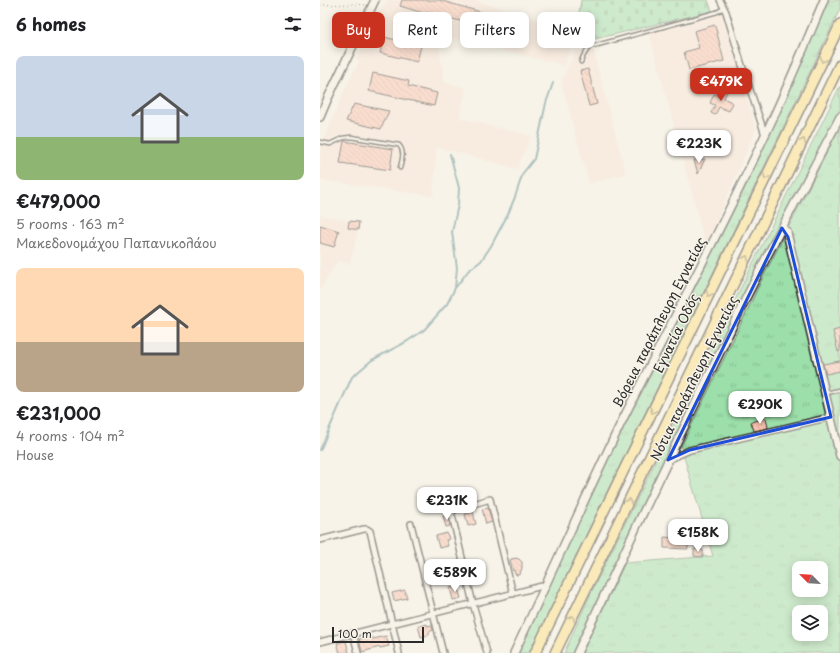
<!DOCTYPE html>
<html lang="en">
<head>
<meta charset="utf-8">
<style>
	:root { --surface:#fff; --page:#f6f6f6; --text:#202124; --muted:#757577; --accent:#c8321e }
	body { margin:0; font-family:"Playpen Sans",sans-serif; background:var(--page); color:var(--text); height:100vh; display:flex; flex-direction:column; font-size:15px; white-space:nowrap }
	* { box-sizing:border-box; margin:0 }
	p { font-size:13px; color:var(--muted) }
	.icon { flex:none; width:22px; height:22px; fill:none; stroke:currentColor; stroke-width:2; stroke-linecap:round; stroke-linejoin:round }
	.map { position:relative; flex:1; overflow:hidden }
	.side { display:flex; flex-direction:column; background:var(--surface); width:320px }
	.side>* { flex:none }
	.guide { position:absolute; left:12px; top:12px; width:380px; height:36px; display:flex; gap:8px }
	.needle { width:26px; rotate:294deg }
	.fabs { position:absolute; left:472px; top:561px; display:grid; gap:8px }
	.fabs a { display:grid; place-items:center; width:36px; height:36px; border-radius:8px; background:var(--surface); box-shadow:0 2px 10px #0003; font-size:20px }
	.scale { position:absolute; left:12px; bottom:10px; width:92px; box-sizing:border-box; padding-left:4px; border:2px solid #2b2b2b; border-top:0; font-size:11px; line-height:14px; white-space:nowrap; color:#2b2b2b; -webkit-text-stroke:3px #f7f3e8; paint-order:stroke }
	.price { position:absolute; translate:-50% -34px; padding:0 9px; border-radius:8px; background:#fff; color:#222; font-size:13px; line-height:26px; filter:drop-shadow(0 1px 2px #0008) }
	.price::after { content:''; position:absolute; left:50%; top:24px; width:12px; height:9px; margin-left:-6px; background:inherit; clip-path:polygon(0 0,100% 0,50% 100%) }
	.price.on { background:var(--accent); color:#fff }
	ul { padding:0; list-style:none }
	li { display:grid; align-content:center; gap:8px; height:212px; padding:0 16px }
	li span { display:grid; place-items:center; height:124px; border-radius:8px; color:#555 }
	li>.icon { margin-inline-start:auto }
	span .icon { width:72px; height:72px; fill:#fffc; stroke-width:1 }
	li b { font-size:17px }
	h2 { display:flex; justify-content:space-between; align-items:center; height:48px; padding:0 16px; font-size:17px }
	.pill { padding:0 14px; border-radius:8px; background:var(--surface); box-shadow:0 2px 10px #0003; font-size:14px; line-height:36px }
	.pill.on { background:var(--accent); color:#fff }
	main { display:flex; flex:1; min-height:0 }
	.map>svg:first-child { display:block }
	.built { fill:#f8e5d7 }
	.grass { fill:url(#grass-tufts); stroke:#64856a; fill-rule:evenodd }
	.cemetery { fill:url(#cemetery-stones); stroke:#64856a }
	.lines { fill:none; stroke-linecap:round; stroke-linejoin:round }
	.stream { stroke:#598a90; stroke-width:2 }
	.building { fill:url(#building-back-hatch); stroke:#2b2b2b }
	.lane-casing { stroke:#2b2b2b; stroke-width:5.5 }
	.street-casing { stroke:#2b2b2b; stroke-width:8 }
	.secondary-casing { stroke:#2b2b2b; stroke-width:10 }
	.highway-casing { stroke:#2b2b2b; stroke-width:12 }
	.path { stroke:#2b2b2b; stroke-width:1; stroke-dasharray:1 3; stroke-linecap:butt }
	.lane { stroke:#f7f3e8; stroke-width:2.5 }
	.street { stroke:#f7f3e8; stroke-width:5 }
	.secondary { stroke:#f7f3e8; stroke-width:7 }
	.highway { stroke:#fedf80; stroke-width:9 }
	.oneway { stroke:#948556 }
	.marked { fill:none; stroke:#1d4ed8; stroke-width:3; stroke-linejoin:round }
	.labels { text-anchor:middle; stroke-width:3; stroke-linejoin:round; paint-order:stroke }
	.street-label { font-size:13px; fill:#2b2b2b; stroke:#f7f3e8 }
</style>
</head>
<body>
<main>
<section class="side">
<h2>6 homes<svg class="icon" aria-label="filters" viewBox="0 0 24 24"><path d="M4 7h16M4 17h16"/><circle cx="9" cy="7" r="2"/><circle cx="15" cy="17" r="2"/></svg></h2>
<ul>
<li><span style="background:linear-gradient(#c9d6e8 65%,#8fb573 0)"><svg class="icon" aria-label="home" viewBox="0 0 24 24"><path d="M3 11l9-7 9 7M6 9v11h12V9"/></svg></span><div><b>€479,000</b><p>5 rooms · 163 m²</p><p>Μακεδονομάχου Παπανικολάου</p></div></li>
<li><span style="background:linear-gradient(#ffd9b3 60%,#b9a48a 0)"><svg class="icon" aria-label="home" viewBox="0 0 24 24"><path d="M3 11l9-7 9 7M6 9v11h12V9"/></svg></span><div><b>€231,000</b><p>4 rooms · 104 m²</p><p>House</p></div></li>
</ul>
</section>
<div class="map">
<svg width="520" height="653" viewBox="0 0 520 653">
	<defs>
		<pattern id="grass-tufts" width="24" height="20" patternUnits="userSpaceOnUse"><rect width="24" height="20" fill="#9cdfaa"/><path d="M3 7l-1-3M5 7V3M7 7l1-3M15 17l-1-3M17 17v-4M19 17l1-3" fill="none" stroke="#87c092"/></pattern>
		<pattern id="cemetery-stones" width="16" height="16" patternUnits="userSpaceOnUse"><rect width="16" height="16" fill="#9cdfaa"/><path d="M2 7V4a2 2 0 0 1 4 0v3zM10 15v-3a2 2 0 0 1 4 0v3z" fill="#87c092"/></pattern>
		<pattern id="building-back-hatch" width="6" height="6" patternUnits="userSpaceOnUse"><rect width="6" height="6" fill="#fbc3af"/><path d="M-1 5l2 2M0 0l6 6M5-1l2 2" fill="none" stroke="#d7a897"/></pattern>
	</defs>
	<rect width="100%" height="100%" fill="#f7f3e8"/>
	<filter id="ink" filterUnits="userSpaceOnUse"><feTurbulence type="fractalNoise" baseFrequency=".025" numOctaves="2"/><feDisplacementMap in="SourceGraphic" scale="8" xChannelSelector="R" yChannelSelector="G"/><feConvolveMatrix kernelMatrix="1 2 1 2 8 2 1 2 1" color-interpolation-filters="sRGB"/></filter>
	<g filter="url(#ink)">
		<path class="built" d="M67,0H155L255,31L245,66L116,34L125,82L146,88L140,118L211,136L197,169L117,147L113,196L0,180V148L23,93L39,61L36,60Z
			M403,14L436,129L386,246L329,33Z
			M273,49L306,174L269,184L241,82L255,51Z
			M0,215L40,223L30,264L18,261L0,290Z"/>
		<path class="grass" d="M508,0H520V9L382,296L209,653H199L281,471L370,298L451,130Z
			M520,86V109L477,191L363,422L253,653H244L273,589Z
			M520,127V653H262L305,563L393,556L361,447L429,307L441,281ZM479,568H501V590H479ZM479,612H501V634H479Z"/>
		<path class="cemetery" d="M261,0H388L392,11L254,44Z"/>
		<g class="lines">
			<path class="stream" d="M136,287L148,271L161,261L171,246L188,214L195,197L203,173L214,159L226,103L233,83
				M0,450L32,377L52,360L86,342L104,330L127,304L135,288L137,268L132,232L138,205L139,188L130,154"/>
		</g>
		<path class="building" d="M82,0H119L195,22L192,35L164,26L163,28L133,19V20L107,12L106,14L80,6Z
			M395,25L404,61L369,70L364,52L379,48L374,31Z
			M64,37L101,46L97,62L60,53Z
			M268,69L277,104L269,106L260,71Z
			M53,73L89,81L88,86L117,93L114,106L49,91Z
			M403,87L408,90L404,98L413,103L409,111L399,107L395,115L391,113L395,105L390,103L394,94L399,96Z
			M34,104L69,111L61,129L26,121Z
			M24,141L73,149L70,170L20,163Z
			M385,159L378,174L374,160Z
			M29,221L39,222L38,230L28,228Z
			M0,225L19,231L14,247L0,243Z
			M520,329V351L518,352L513,331Z
			M520,361V371L506,374L503,364Z
			M446,418L448,428L434,431L431,422Z
			M168,508L172,522L166,524L162,509Z
			M153,512L156,524L148,526L145,514Z
			M128,515L130,526L126,527L123,516Z
			M355,525L369,526L368,549L344,548V537L354,538Z
			M127,533L129,539L126,540L128,546L119,548L116,536Z
			M374,549L383,550V557L374,556Z
			M197,558L198,559H199L202,562V568L200,574L197,575L195,574L194,570L193,571L190,560H191V559Z
			M137,586L141,598L133,600L130,588Z
			M85,590L87,598L74,601L72,593Z
			M107,624V626L112,625L113,630L109,632V635L101,637L98,626Z
			M66,636L69,646L60,648V647L42,652L39,639L52,637L53,639Z
			M26,641L29,653H20L17,643Z"/>
		<g class="lines">
			<g class="lane-casing">
				<path id="lane" d="M261,62C263,55 265,52 270,47L397,12L404,8
					M0,142L10,144L23,138L31,137L79,145C85,152 82,159 80,168
					M506,393L520,390"/>
			</g>
			<g class="street-casing">
				<path id="street" d="M400,0L406,12L421,62L445,135
					M348,460L361,454L370,450L511,417
					M91,524L123,653
					M0,540L44,529H47L50,531L79,653
					M33,633L38,653
					M0,642L226,585
					M167,653L153,604L131,511L170,499L193,594"/>
			</g>
			<g class="secondary-casing">
				<path id="secondary" d="M0,117L8,98L55,0
					M462,228L467,232L468,237L520,456
					M194,653C231,575 265,497 303,419C350,324 401,230 446,133C467,89 485,45 504,0
					M257,653L322,515L425,300L446,258L520,117"/>
			</g>
			<g class="highway-casing">
				<path id="highway" d="M215,653L520,25
					M235,653L520,64"/>
			</g>
			<path class="path" d="M0,5L35,4L46,5"/>
			<use href="#lane" class="lane"/>
			<use href="#street" class="street"/>
			<use href="#secondary" class="secondary"/>
			<use href="#highway" class="highway"/>
		</g>
		<defs><path id="oneway-chevron" d="M-2-3.5L2.5 0L-2 3.5" fill="none" stroke-width="1.6" stroke-linecap="round" stroke-linejoin="round"/></defs>
		<g class="oneway">
			<use href="#oneway-chevron" transform="translate(503 60) rotate(116)"/>
			<use href="#oneway-chevron" transform="translate(483 141) rotate(-64)"/>
			<use href="#oneway-chevron" transform="translate(446 177) rotate(116)"/>
			<use href="#oneway-chevron" transform="translate(426 258) rotate(-64)"/>
			<use href="#oneway-chevron" transform="translate(389 294) rotate(116)"/>
			<use href="#oneway-chevron" transform="translate(333 411) rotate(116)"/>
			<use href="#oneway-chevron" transform="translate(309 501) rotate(-64)"/>
			<use href="#oneway-chevron" transform="translate(252 618) rotate(-64)"/>
		</g>
	</g>
	<path d="M0 0H520V653H0ZM462,228L468,237L511,417L370,450L348,460Z" fill="#f7f3e8" fill-opacity=".55" fill-rule="evenodd"/>
	<path class="marked" d="M462,228L468,237L511,417L370,450L348,460Z"/>
	<g class="labels">
		<g class="street-label">
			<text transform="translate(339 322) rotate(-63)" y="5">Βόρεια παράπλευρη Εγνατίας</text>
			<text transform="translate(356 333) rotate(-64)" y="5">Εγνατία Οδός</text>
			<text transform="translate(374 378) rotate(-64)" y="5">Νότια παράπλευρη Εγνατίας</text>
		</g>
	</g>
</svg>
<div class="fabs">
<a><svg class="needle" viewBox="-14 -14 28 28"><path d="M0-13l5 13h-10z" fill="#e53935"/><path d="M0 13l5-13h-10z" fill="#757577"/></svg></a>
<a><svg class="icon" aria-label="layers" viewBox="0 0 24 24"><path d="M12 4l9 5-9 5-9-5zM3 14l9 5 9-5"/></svg></a>
</div>
<div class="scale">100 m</div>
<b class="price on" style="left:401px;top:102px">€479K</b>
<b class="price" style="left:379px;top:164px">€223K</b>
<b class="price" style="left:440px;top:425px">€290K</b>
<b class="price" style="left:127px;top:521px">€231K</b>
<b class="price" style="left:378px;top:553px">€158K</b>
<b class="price" style="left:135px;top:593px">€589K</b>
<div class="guide">
<a class="pill on">Buy</a>
<a class="pill">Rent</a>
<a class="pill">Filters</a>
<a class="pill">New</a>
</div>
</div>
</main>
</body>
</html>
